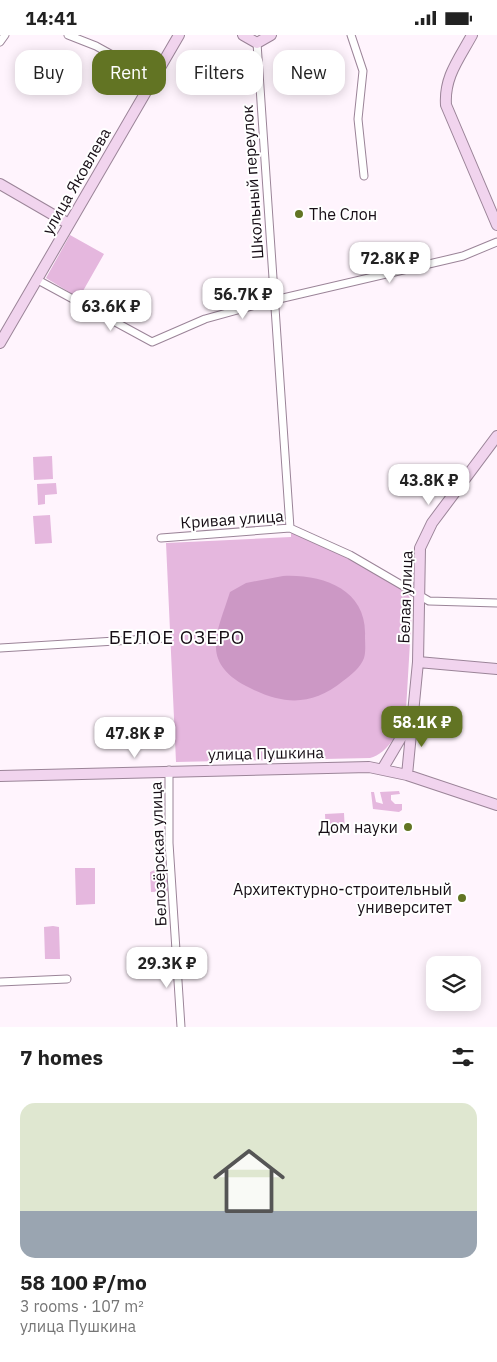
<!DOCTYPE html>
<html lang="en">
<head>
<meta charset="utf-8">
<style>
	:root { --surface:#fff; --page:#f2f2f2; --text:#222; --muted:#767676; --line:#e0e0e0; --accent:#627423 }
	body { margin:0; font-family:"IBM Plex Sans",sans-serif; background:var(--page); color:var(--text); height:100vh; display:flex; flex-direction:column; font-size:19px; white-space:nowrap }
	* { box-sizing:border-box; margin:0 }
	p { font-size:16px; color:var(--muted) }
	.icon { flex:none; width:28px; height:28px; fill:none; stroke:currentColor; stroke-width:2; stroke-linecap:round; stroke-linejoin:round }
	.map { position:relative; height:992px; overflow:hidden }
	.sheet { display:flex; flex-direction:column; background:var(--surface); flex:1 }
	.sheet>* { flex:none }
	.banner { position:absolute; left:15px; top:15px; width:468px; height:45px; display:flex; gap:10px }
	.controls { position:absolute; left:426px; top:921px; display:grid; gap:10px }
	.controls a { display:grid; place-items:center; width:55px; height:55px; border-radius:10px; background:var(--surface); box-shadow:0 2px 12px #0003; font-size:25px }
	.price { position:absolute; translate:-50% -42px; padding:0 11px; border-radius:10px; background:#fff; color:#222; font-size:16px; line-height:32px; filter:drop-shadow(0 1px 2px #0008) }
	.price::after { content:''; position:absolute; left:50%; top:30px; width:15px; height:11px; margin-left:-8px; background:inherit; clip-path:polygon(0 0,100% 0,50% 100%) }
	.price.current { background:var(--accent); color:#fff }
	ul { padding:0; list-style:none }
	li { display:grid; align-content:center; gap:10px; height:265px; padding:0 20px }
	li+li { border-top:1px solid var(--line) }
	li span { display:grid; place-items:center; height:155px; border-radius:15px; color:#555 }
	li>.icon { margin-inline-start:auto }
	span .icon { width:90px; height:90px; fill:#fffc; stroke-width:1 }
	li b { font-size:21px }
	h2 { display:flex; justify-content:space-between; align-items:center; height:60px; padding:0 20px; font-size:21px }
	.tag { padding:0 18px; border-radius:15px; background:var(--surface); box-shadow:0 2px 12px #0003; font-size:18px; line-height:45px }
	.tag.current { background:var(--accent); color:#fff }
	.status { display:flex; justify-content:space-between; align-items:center; height:35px; padding:0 25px; background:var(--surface); direction:ltr }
	.status svg { height:14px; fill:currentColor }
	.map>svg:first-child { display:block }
	.green { fill:#e5b7de }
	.water { fill:#cc98c5 }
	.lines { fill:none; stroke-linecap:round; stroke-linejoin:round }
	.street-casing { stroke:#9b8498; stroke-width:9 }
	.secondary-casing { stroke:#9b8498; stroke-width:12 }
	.street { stroke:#fff; stroke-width:7 }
	.secondary { stroke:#f1d4ee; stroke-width:10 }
	.poi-dot { fill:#627423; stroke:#fff; stroke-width:2 }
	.labels { text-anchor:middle; stroke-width:4; stroke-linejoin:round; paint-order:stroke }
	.street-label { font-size:16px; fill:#170e16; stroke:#fff }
	.poi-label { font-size:16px; fill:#170e16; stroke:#fff; text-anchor:end }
	.quarter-label { font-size:19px; letter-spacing:1px; fill:#170e16; stroke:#fff }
</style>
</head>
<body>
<div class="status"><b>14:41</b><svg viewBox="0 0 49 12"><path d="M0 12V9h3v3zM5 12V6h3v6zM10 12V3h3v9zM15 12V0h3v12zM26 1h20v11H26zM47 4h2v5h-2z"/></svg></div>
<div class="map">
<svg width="497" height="992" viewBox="0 0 497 992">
	<rect width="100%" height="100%" fill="#fff4fd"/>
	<path class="green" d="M70,200L104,219L79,263L46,243Z
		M52,421L53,444L34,445L33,422Z
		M56,448L57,459L45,460V469L38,470L37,449Z
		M50,480L52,508L35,509L33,481Z
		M291,498C311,502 385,540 402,554C409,559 412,565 412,573L406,675C403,692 388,719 370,723L176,727L166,508L291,502Z
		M399,756L400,759L391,760V765L395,769H402V775L399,777L373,774L371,757H374L376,767L383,769L380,757Z
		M344,778L345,798L326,799L325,779Z
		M167,830L169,856L151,857L150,837Z
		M75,833H95V869L76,870Z
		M53,891L59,892L60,924H45L44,892Z"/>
	<path class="water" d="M283,541C322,539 367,554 365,601C365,607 366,617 364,623C361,632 351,640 343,646C311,672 282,670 246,651C200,626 217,598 230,557L246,548Z"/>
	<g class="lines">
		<g class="street-casing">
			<path id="street" d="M68,0L96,11L154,43
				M351,0L363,36L358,84L364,141
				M0,7L5,0
				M257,8L290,493
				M36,244L152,307L205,284L266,267L463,221L497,207
				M161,503L290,493L350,520L429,566L497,568
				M0,613L165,603
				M169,735V808L181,992
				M0,947L67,944"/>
		</g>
		<g class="secondary-casing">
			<path id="secondary" d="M243,0L257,8L271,0
				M472,0C459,24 444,42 446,70L497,190
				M0,149L69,189
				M0,308L179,0
				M418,627L497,634
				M383,733L409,689
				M407,740L418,627L420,513L432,488L497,401
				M0,741L369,732L407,740L497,770"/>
		</g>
		<use href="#street" class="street"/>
		<use href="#secondary" class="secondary"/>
	</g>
	<g class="poi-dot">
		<circle cx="299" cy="179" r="5"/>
		<circle cx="408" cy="792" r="5"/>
		<circle cx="462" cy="863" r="5"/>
	</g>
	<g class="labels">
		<g class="street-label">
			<text transform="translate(76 146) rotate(-60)" y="6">улица Яковлева</text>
			<text transform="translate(252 147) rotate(-94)" y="6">Школьный переулок</text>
			<text transform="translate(232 484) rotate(-4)" y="6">Кривая улица</text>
			<text transform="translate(405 562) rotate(-88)" y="6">Белая улица</text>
			<text transform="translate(266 718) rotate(-1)" y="6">улица Пушкина</text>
			<text transform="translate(158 819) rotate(-92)" y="6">Белозёрская улица</text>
		</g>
		<g class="poi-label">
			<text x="309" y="185" text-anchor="start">The Слон</text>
			<text x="398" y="798">Дом науки</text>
			<text x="452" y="860">Архитектурно-строительный<tspan x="452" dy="18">университет</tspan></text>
		</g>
		<g class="quarter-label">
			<text x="177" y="609">БЕЛОЕ ОЗЕРО</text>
		</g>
	</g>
</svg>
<div class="controls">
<a><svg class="icon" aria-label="layers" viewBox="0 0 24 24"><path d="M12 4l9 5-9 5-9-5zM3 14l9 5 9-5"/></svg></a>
</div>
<b class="price" style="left:390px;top:249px">72.8K ₽</b>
<b class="price" style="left:243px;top:285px">56.7K ₽</b>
<b class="price" style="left:111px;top:297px">63.6K ₽</b>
<b class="price" style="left:429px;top:471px">43.8K ₽</b>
<b class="price current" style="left:422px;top:713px">58.1K ₽</b>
<b class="price" style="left:135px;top:724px">47.8K ₽</b>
<b class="price" style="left:167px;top:954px">29.3K ₽</b>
<div class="banner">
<a class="tag">Buy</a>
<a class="tag current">Rent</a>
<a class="tag">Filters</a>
<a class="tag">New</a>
</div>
</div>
<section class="sheet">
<h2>7 homes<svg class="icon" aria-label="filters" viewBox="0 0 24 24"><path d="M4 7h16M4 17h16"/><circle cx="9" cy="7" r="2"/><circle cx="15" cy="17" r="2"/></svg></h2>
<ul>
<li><span style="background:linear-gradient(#dfe7d0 70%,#9aa5b1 0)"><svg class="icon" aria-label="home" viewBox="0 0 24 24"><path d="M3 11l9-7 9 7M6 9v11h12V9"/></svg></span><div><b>58 100 ₽/mo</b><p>3 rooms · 107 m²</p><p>улица Пушкина</p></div></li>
</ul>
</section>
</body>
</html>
